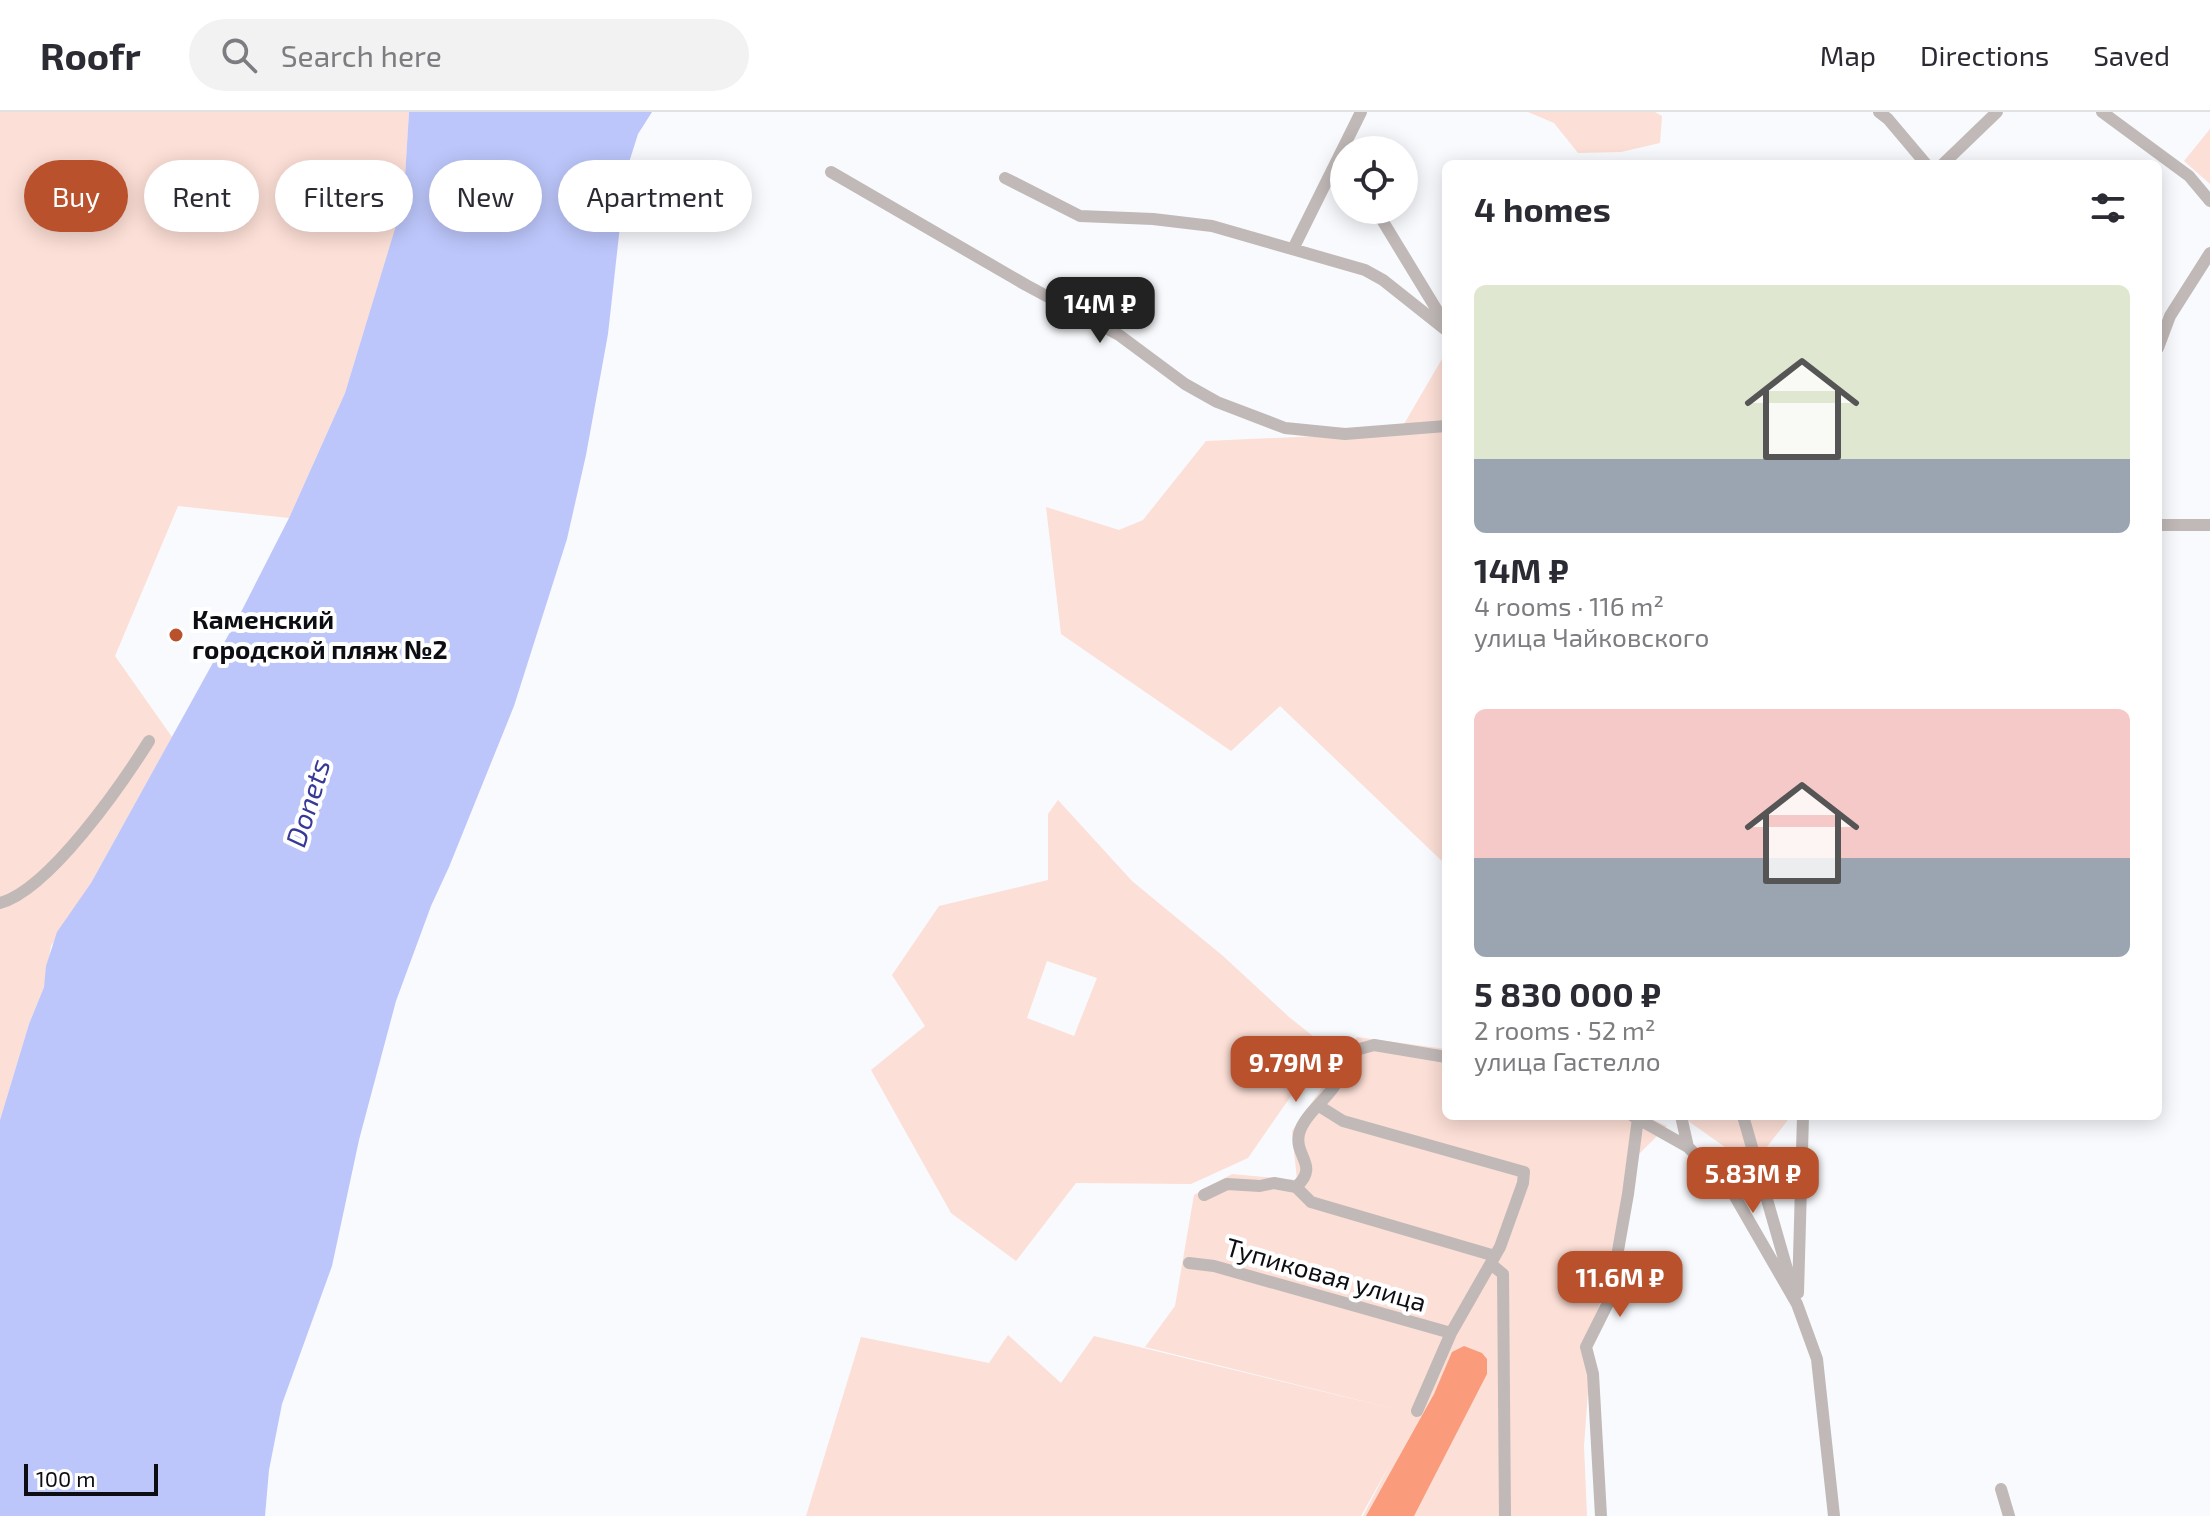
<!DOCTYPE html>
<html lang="en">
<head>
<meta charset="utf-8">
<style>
	:root { --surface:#fff; --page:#f2f2f3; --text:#2b2b33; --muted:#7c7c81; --line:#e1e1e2; --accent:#b9522c }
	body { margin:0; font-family:"Exo 2",sans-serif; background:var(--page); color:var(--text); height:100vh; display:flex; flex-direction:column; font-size:30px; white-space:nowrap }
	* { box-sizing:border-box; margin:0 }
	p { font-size:26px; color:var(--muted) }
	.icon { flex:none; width:44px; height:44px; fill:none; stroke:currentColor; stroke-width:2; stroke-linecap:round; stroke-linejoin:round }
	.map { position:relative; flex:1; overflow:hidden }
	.panel { position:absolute; left:1442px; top:48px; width:720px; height:960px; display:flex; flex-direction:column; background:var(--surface); border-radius:12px; box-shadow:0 4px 20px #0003 }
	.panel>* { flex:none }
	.guide { position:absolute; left:24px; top:48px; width:760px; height:72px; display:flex; gap:16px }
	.fabs { position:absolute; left:1330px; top:24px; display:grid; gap:16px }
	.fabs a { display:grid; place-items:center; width:88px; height:88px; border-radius:50%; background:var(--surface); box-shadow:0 4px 20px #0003; font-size:40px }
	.scale { position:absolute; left:24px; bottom:20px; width:134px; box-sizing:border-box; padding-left:8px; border:4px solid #0d0e13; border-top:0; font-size:22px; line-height:28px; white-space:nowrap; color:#0d0e13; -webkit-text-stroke:6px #fff; paint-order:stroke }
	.price { position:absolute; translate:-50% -68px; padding:0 18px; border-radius:16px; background:var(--accent); color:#fff; font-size:26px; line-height:52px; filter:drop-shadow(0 2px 4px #0008) }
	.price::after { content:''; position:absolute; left:50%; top:48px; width:24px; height:18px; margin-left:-12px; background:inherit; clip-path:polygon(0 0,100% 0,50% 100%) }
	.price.current { background:#222; color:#fff }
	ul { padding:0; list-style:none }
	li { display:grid; align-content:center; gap:16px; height:424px; padding:0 32px }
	li span { display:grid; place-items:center; height:248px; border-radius:12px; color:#555 }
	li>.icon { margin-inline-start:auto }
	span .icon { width:144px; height:144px; fill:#fffc; stroke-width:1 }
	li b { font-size:34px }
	h2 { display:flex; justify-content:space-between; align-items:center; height:96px; padding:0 32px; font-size:34px }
	.tag { padding:0 28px; border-radius:36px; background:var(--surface); box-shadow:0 4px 20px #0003; font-size:28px; line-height:72px }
	.tag.current { background:var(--accent); color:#fff }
	header { display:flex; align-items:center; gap:48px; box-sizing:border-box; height:112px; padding:0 40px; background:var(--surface); border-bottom:2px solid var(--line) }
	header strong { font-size:38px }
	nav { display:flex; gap:44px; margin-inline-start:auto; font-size:28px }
	.search { width:560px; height:72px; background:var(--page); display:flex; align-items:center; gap:20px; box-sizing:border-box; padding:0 28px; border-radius:44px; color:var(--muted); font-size:30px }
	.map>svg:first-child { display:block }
	.green { fill:#fcdfd6; fill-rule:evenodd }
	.forest { fill:#fa9c7c }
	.water { fill:#bcc6fa }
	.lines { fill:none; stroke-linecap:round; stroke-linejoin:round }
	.minor { stroke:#c0b9b7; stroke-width:12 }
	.poi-dot { fill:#b9522c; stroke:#fff; stroke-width:3 }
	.labels { text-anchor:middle; stroke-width:8; stroke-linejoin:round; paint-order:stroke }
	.poi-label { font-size:26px; font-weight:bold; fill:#0d0e13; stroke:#fff; text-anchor:start }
	.street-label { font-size:26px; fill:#0d0e13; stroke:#fff }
	.water-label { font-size:28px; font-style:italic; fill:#373998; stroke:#fff }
</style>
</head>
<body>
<header>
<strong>Roofr</strong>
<div class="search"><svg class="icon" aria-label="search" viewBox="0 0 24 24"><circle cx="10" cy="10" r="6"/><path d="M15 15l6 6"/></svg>Search here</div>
<nav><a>Map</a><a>Directions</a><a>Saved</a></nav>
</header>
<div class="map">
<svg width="2210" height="1404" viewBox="0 0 2210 1404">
	<rect width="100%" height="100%" fill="#f9fafd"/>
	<path class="green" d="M0,0H409L405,65L398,108L345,281L289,406L178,394L115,544L172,625L91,771L51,834L44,875L29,912L0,1008Z
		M1528,0H1655L1662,4L1660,31L1621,40L1578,41L1554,11Z
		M2210,17V72L2184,49Z
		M1446,240V753L1280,594L1231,639L1061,522L1046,395L1119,418L1143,408L1206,329L1366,322L1397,324Z
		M1058,688L1132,769L1223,844L1289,905L1323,932L1302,968L1248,1046L1191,1072L1076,1071L1016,1149L951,1101L871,958L925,914L892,863L939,794L1048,768V702ZM1047,849L1097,866L1074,924L1027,906Z
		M1357,925L1446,937V1004H1645L1667,1014L1632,1049L1592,1225L1584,1334L1587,1404H1363L1390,1352L1361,1404H806L861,1225L989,1251L1008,1223L1061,1271L1094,1224L1407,1300L1145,1235L1175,1194L1194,1083L1232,1062L1297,1068L1292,1019Z
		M1681,1004H1791L1752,1054Z"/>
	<path class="forest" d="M1464,1234L1482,1241L1487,1247V1262L1414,1404H1366L1434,1282L1452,1240Z"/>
	<path class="water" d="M409,0H652L638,22L626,60L608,222L586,343L567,427L514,594L449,755L431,794L396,889L359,1028L332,1154L282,1292L269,1358L265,1404H0V1008L29,912L44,875L46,854L57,820L91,771L240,502L289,406L345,281L398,107L405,65Z"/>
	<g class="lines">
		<path class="minor" d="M1879,0L1888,7L1926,52
			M2102,0L2189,64L2210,89
			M1943,52L1997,0
			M831,60L1026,173L1119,223L1185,272L1217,290L1285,316L1345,322L1446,314
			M1005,66L1080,104L1153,107L1212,114L1365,158L1383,168L1446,218
			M1376,98L1446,213
			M1293,137L1361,0
			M2158,236L2170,204L2210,141
			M2158,413H2210
			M0,791C49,778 122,672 149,629
			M1319,994L1343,1009L1524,1060L1523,1071L1500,1135L1451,1221L1417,1299
			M1633,1004L1688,1035L1733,1081L1797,1192L1817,1247L1834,1404
			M1681,1004L1688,1035
			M1743,1004L1793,1178
			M1296,1075C1320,1053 1294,1045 1299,1022C1303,1005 1323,990 1333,976C1342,964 1349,951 1356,938L1374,933L1446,945
			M1204,1083L1227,1072L1260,1074L1274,1071L1296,1075L1311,1090L1495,1144
			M1189,1151L1214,1154L1451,1221
			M1491,1152L1503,1162L1505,1404
			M1798,1181L1803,1004
			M2001,1377L2009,1404
			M1601,1404L1593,1262L1586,1235L1608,1191L1611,1178L1628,1082L1638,1006"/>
	</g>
	<circle class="poi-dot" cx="176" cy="523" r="8"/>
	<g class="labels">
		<g class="poi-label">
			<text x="192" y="517">Каменский<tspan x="192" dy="30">городской пляж №2</tspan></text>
		</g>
		<g class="street-label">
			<text transform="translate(1326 1163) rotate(16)" y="9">Тупиковая улица</text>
		</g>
		<g class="water-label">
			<text transform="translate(308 691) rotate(-73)" y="10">Donets</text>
		</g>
	</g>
</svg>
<div class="fabs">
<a><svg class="icon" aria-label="locate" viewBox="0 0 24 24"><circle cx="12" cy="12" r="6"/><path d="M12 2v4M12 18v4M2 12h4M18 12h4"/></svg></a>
</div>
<div class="scale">100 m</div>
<b class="price current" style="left:1100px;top:233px">14M ₽</b>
<b class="price" style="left:1296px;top:992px">9.79M ₽</b>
<b class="price" style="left:1753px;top:1103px">5.83M ₽</b>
<b class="price" style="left:1620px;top:1207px">11.6M ₽</b>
<div class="guide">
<a class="tag current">Buy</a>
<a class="tag">Rent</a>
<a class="tag">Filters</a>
<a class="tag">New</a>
<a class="tag">Apartment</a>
</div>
<section class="panel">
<h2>4 homes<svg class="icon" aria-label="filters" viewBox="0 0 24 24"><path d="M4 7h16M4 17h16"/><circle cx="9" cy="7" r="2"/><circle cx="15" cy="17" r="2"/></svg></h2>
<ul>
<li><span style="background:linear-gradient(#dfe7d0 70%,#9aa5b1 0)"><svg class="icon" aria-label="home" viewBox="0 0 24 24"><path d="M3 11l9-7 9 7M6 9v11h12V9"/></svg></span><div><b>14M ₽</b><p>4 rooms · 116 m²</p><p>улица Чайковского</p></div></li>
<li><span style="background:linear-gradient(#f6c9c9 60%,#9aa5b1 0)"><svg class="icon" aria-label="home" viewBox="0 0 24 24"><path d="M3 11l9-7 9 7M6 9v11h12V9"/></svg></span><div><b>5 830 000 ₽</b><p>2 rooms · 52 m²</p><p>улица Гастелло</p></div></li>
</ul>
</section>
</div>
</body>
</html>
